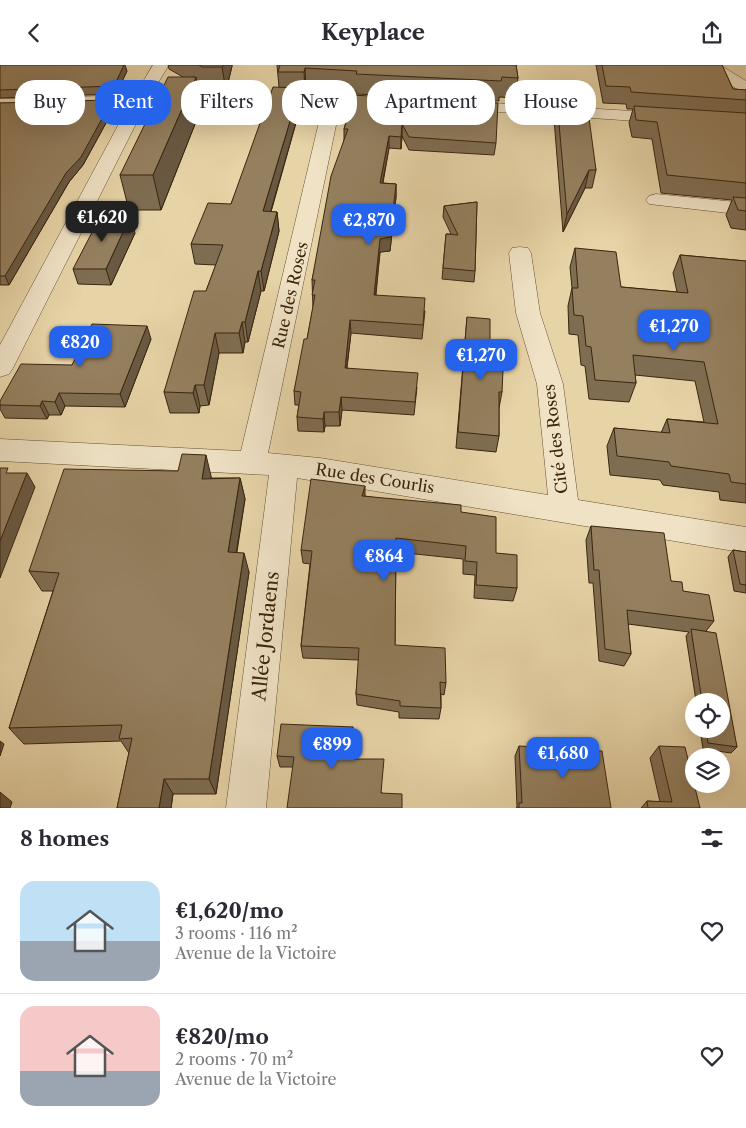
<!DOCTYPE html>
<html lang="en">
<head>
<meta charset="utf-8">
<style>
	:root { --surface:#fff; --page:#f2f2f3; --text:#2b2b33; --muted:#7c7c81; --line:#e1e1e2; --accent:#2563eb }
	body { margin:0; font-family:"Libre Caslon Text",serif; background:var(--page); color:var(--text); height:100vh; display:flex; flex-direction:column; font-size:19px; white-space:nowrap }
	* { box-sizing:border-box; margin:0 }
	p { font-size:16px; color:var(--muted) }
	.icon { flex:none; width:28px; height:28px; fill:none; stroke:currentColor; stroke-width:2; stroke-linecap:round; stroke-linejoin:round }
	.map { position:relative; height:743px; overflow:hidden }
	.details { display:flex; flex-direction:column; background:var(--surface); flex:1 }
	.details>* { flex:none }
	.hud { position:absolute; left:15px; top:15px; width:716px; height:45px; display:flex; gap:10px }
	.buttons { position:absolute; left:685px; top:628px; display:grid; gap:10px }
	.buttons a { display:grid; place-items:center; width:45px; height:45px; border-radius:50%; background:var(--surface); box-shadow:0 5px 20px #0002; font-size:25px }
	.price { position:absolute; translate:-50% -42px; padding:0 11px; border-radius:10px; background:var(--accent); color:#fff; font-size:16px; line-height:32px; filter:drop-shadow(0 1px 2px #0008) }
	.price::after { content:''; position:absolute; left:50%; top:30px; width:15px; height:11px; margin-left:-8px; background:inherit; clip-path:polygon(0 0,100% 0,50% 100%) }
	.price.selected { background:#222; color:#fff }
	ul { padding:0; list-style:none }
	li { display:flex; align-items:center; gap:15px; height:125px; padding:0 20px }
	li+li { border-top:1px solid var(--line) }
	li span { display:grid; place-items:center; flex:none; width:140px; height:100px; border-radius:15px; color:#555 }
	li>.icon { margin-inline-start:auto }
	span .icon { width:60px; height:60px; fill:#fffc; stroke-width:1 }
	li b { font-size:21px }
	h2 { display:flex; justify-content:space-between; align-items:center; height:60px; padding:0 20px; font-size:21px }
	.chip { padding:0 18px; border-radius:20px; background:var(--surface); box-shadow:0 5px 20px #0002; font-size:18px; line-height:45px }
	.chip.selected { background:var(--accent); color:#fff }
	header { display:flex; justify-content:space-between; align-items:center; height:65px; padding:0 20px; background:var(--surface); font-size:22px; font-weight:700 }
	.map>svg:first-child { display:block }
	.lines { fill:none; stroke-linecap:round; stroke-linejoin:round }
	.minor-casing { stroke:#665035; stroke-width:1 }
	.minor { fill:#efe2c5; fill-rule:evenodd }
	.wall { fill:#7f6d51; stroke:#3b250f }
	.shaded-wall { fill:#685942; stroke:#3b250f }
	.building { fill:#947f5e; stroke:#3b250f }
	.labels { text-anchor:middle; stroke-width:4.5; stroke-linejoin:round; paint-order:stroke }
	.street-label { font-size:16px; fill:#3b250f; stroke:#efe2c5 }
	.near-street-label { font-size:19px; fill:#3b250f; stroke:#efe2c5 }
</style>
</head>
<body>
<header><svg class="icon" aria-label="back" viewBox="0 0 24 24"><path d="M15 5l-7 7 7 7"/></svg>Keyplace<svg class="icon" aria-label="share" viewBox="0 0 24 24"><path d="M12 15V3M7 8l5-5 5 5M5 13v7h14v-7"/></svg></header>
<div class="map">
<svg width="746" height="743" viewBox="0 0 746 743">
	<rect width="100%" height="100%" fill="#e6d3a6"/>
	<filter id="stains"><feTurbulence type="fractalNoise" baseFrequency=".004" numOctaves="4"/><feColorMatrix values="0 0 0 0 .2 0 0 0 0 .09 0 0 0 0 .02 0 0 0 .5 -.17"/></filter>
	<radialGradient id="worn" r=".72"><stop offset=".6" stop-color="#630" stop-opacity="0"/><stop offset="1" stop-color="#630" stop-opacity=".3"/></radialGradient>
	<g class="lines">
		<g class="minor-casing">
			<path id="minor" d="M153,0H169L151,29C179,28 385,25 393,37L385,42L340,41L268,388L320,393L548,430L537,319L516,248L509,188L512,183L520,182L528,183L531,188L540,248L563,319L578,435L746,462V488L297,413L266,743H226L269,410L0,396V374L241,386L323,40L220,37L146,39L13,303L9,309L0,312V280L129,40L0,44V34L135,30Z
				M701,0H720L746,16V28L740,26Z
				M460,36L667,48L673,49L675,53L673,57L667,58L454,44L452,41L454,38Z
				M656,129L746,138V150L649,139L646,135L649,131Z"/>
		</g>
		<use href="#minor" class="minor"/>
	</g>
	<path class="wall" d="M0,0L127,6L116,29L0,33Z
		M168,0H232V1L226,26H206L197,21L201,44L161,145H129L120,110L183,12L169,4Z
		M277,0H516L518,13L515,33L499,32V36L356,29V26L306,23L305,27H300L301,40L271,147H277L279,166L264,226H261L248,277H245L243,288H219L209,340L200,341L199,348H170L164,327L206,226L216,200L195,199L191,179L231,139L279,22Z
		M596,0H722L733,24L746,25V165L731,163L726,150L732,135L661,128L652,74L632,72L629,58L633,44H627L626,39L603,38Z
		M553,19L583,34L582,38L596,105L592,123H585L563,167L554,54L557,39H553L552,26Z
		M351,30L496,78L494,90L409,85L402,71L401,84L389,83L383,118L396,119V132L390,186L380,187L376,230L425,246L422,274L351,268L347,303L417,322L414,350L342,345L340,361H325L324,367L298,366L297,352L299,340H295L294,326L307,274L313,243L312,215L344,75V64L348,50H347V38Z
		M0,38L110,39L112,47L83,100L69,117L9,220H0Z
		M477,137L475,206L474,217L442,214L446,169H451L443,152L444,141Z
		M135,168L111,220L78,219L73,204Z
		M575,183L621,222L677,227L673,208L680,190L746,196V438L720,435L719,427L663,420L660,415L610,410L607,381L614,363L661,368L667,354L704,357L695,316L635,310L636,318L629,337L589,334L585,301L581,300L578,270L569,269L568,241L572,223L570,202Z
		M467,252L490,283L502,327L499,343V371L496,387L456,383Z
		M151,274L125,342L65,341L61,350H49L47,354L5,353L0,344V336L72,300Z
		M211,411V413H240L245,434L237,487L249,507L216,729H173L171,743H117L129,688L121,676L24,679L9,663L53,526H42L29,506Z
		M365,431L461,447L496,488L517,523L513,536L474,533L475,510L463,509V494L396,487L395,580L446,618L444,630L441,629V643L439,654L399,653V647L357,640L356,629L359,595L303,593L301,581L310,499L303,498L301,485Z
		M591,461L671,516L683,526L714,556L706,566L737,682L731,688L703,684L700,664H721V636H696L686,571L689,567L628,559L631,589L624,601L599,596L593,518H589L586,475Z
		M733,485L746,487V528L734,526L728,492Z
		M353,662V694L382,728L402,743L293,702H280L277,691Z
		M519,681L611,743H516L517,742L515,691Z
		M659,681L700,743H641L647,736L660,737L650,693Z"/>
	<path class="shaded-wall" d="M124,0H125L127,6L116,29L114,21Z
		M223,0H232V1L226,26L222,2Z
		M305,3L306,23L305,27L304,7Z
		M196,12L201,44L161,145L153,110Z
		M300,23L301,40L265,166L263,146Z
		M107,35L109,41L110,39L112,47L83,100L69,117L9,220L5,211Z
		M402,59V71L401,84V72Z
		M389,71V83L380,131V118Z
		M589,105L585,123L563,167L567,149Z
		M396,119V132L390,186L380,187L374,243V230L380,174Z
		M277,147L279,166L264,226L261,206Z
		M130,152L135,168L111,220L106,204Z
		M258,206L261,226L248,277L245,257Z
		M350,255L351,268L345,316V303Z
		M242,257L245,277L243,288L239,268Z
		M147,261L151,274L125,342L120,329Z
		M215,268L219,288L209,340L204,320Z
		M195,320L200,341L199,348L193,328Z
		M59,328L65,341L61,350L55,337Z
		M341,332L342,345L340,361L339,347Z
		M42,336L49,350L47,354L40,341Z
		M324,347L325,361L324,367L323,354Z
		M206,390L211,411L207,434L202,414Z
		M27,408L35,422L0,513V476Z
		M240,413L245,434L233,507L228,487Z
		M365,421V435L362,431Z
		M244,488L249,507L216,729L209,714Z
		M0,676L4,679L0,691Z
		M164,714L173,729L171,743H159Z
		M0,727L12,737L10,743H0Z"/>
	<path class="building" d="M0,0H124L114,21L0,25Z
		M199,0H223L222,2H202Z
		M280,0H516L518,13L502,12L501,16L356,9L357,6L305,3L304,7H278Z
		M602,0H722L733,24L746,25V35L631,27L630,22L606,21Z
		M168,12H196L153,110H120Z
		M553,19L581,20L583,34L554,32Z
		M273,22L300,23L263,146L277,147L261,206H258L245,257H242L239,268H215L204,320H195L193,328L164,327L194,226H206L223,180L191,179L208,138L231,139Z
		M351,30L498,38L496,78L409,72L402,59L401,72L389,71L380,118L396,119L390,172L380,174L374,230L425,233L423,260L350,255L345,303L418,308L415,337L341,332L339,347H324L323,354L297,352L301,327L294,326L304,274H307L315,230H312L315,215H312L331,111L348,64H344L352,39L347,38Z
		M107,35L105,39H110L81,92L66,108L5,211H0V38Z
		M557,36L587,38L596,105H589L567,149Z
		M634,41L746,48V118L667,110L657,57L636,55Z
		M733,132L746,133V146L738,145Z
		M477,137L475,206L443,203L446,169L458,170L444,141Z
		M100,152H130L106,204H73Z
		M575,183L616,187L621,222L688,228L680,190L746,196V419L731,417L729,409L671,401L669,397L617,391L614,363L670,368L667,354L718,359L704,297L633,290L636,318L595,315L591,282L586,281L583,251L574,250L572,223H578Z
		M467,252L490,254V283L504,284L502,327H499V371L458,367Z
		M92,259L147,261L120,329L59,328L55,337L42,336L40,341L0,340V336L21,299L72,300Z
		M182,389L206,390L202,414L240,413L228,487L244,488L209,714H164L159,743H117L132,673L119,674L122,660L9,663L59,508L29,506L64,404L178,406Z
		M0,403H8L6,408H27L0,476Z
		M311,414L365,421L362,431L461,440V447L496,452V488L517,490V523L476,520L477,497L465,496L466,481L396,473L395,580L445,583L446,618L440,617L441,643L400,641V636L356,629L359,583L301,581L312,486L301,485Z
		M591,461L664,468L671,516L682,517L683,526L709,530L714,556L627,545L631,589L605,584L599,505H594Z
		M733,485L746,487V520L740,519Z
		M691,564L716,568L737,682L708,678L706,664H721V636H702Z
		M281,659L353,662L352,694H384L381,728L402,729V743H287L294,692L277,691Z
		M519,681L602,686L611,743H519V738H522Z
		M659,681L685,682L700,743H648L647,736L672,737Z"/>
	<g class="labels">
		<g class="street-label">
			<text transform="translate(290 230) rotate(-77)" y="6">Rue des Roses</text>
			<text transform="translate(555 374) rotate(-97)" y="6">Cité des Roses</text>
			<text transform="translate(375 413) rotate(9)" y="6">Rue des Courlis</text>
		</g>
		<g class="near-street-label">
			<text transform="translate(265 571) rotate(-84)" y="7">Allée Jordaens</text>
		</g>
	</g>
	<rect width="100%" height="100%" filter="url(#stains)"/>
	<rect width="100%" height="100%" fill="url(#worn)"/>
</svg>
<div class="buttons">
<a><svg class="icon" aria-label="locate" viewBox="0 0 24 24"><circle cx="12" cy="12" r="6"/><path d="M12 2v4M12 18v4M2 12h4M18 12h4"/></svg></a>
<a><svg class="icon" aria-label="layers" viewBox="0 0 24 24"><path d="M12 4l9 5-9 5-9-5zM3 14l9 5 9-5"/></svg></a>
</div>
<b class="price selected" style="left:102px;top:178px">€1,620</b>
<b class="price" style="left:369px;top:181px">€2,870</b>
<b class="price" style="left:674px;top:287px">€1,270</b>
<b class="price" style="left:80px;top:303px">€820</b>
<b class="price" style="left:481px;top:316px">€1,270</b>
<b class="price" style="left:384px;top:517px">€864</b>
<b class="price" style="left:332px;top:705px">€899</b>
<b class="price" style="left:563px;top:714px">€1,680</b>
<div class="hud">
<a class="chip">Buy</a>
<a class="chip selected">Rent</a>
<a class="chip">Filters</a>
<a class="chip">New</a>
<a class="chip">Apartment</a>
<a class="chip">House</a>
</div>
</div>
<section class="details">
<h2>8 homes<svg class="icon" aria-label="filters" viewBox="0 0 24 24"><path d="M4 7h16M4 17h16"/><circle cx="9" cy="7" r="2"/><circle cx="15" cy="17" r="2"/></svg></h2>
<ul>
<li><span style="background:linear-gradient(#bfe0f5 60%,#9aa5b1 0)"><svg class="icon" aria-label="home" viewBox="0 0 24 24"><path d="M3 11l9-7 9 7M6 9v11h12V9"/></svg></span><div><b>€1,620/mo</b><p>3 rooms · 116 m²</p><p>Avenue de la Victoire</p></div><svg class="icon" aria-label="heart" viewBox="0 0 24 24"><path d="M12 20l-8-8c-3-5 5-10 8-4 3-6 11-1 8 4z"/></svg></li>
<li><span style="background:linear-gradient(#f6c9c9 65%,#9aa5b1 0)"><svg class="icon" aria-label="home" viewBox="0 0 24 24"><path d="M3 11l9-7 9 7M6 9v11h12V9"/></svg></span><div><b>€820/mo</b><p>2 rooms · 70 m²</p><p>Avenue de la Victoire</p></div><svg class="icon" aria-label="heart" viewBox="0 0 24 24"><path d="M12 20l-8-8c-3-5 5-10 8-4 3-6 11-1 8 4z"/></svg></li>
</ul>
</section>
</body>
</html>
